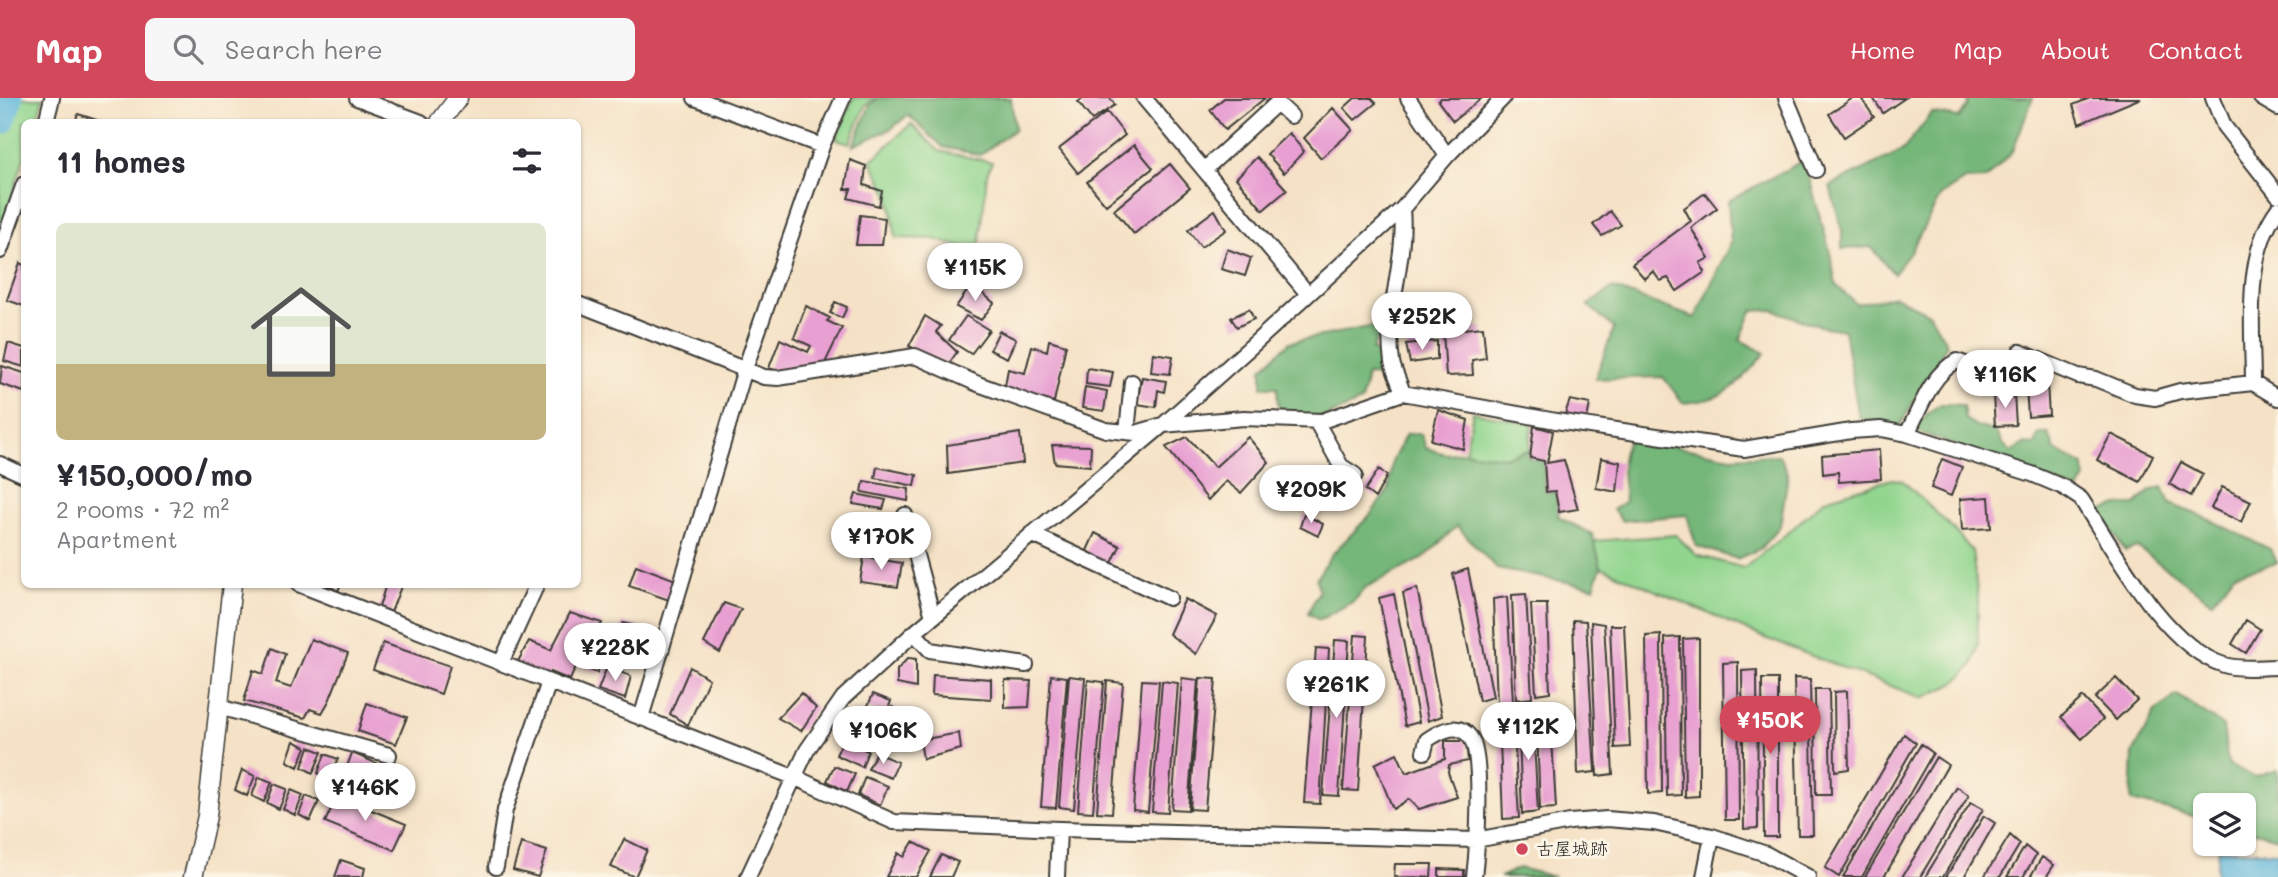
<!DOCTYPE html>
<html lang="en">
<head>
<meta charset="utf-8">
<style>
	:root { --surface:#fff; --page:#f7f7f7; --text:#2b2b33; --muted:#7c7c81; --accent:#d1495b }
	body { margin:0; font-family:Mali,"Klee One",sans-serif; background:var(--page); color:var(--text); height:100vh; display:flex; flex-direction:column; font-size:26px; white-space:nowrap }
	* { box-sizing:border-box; margin:0 }
	p { font-size:23px; color:var(--muted) }
	.icon { flex:none; width:38px; height:38px; fill:none; stroke:currentColor; stroke-width:2; stroke-linecap:round; stroke-linejoin:round }
	.map { position:relative; flex:1; overflow:hidden }
	.panel { position:absolute; left:21px; top:21px; width:560px; height:469px; display:flex; flex-direction:column; background:var(--surface); border-radius:10px; box-shadow:0 2px 5px #0004 }
	.panel>* { flex:none }
	.fabs { position:absolute; left:2193px; top:695px; display:grid; gap:14px }
	.fabs a { display:grid; place-items:center; width:63px; height:63px; border-radius:10px; background:var(--surface); box-shadow:0 2px 5px #0004; font-size:35px }
	.price { position:absolute; translate:-50% -60px; padding:0 16px; border-radius:24px; background:#fff; color:#222; font-size:23px; line-height:46px; filter:drop-shadow(0 2px 4px #0008) }
	.price::after { content:''; position:absolute; left:50%; top:42px; width:21px; height:16px; margin-left:-10px; background:inherit; clip-path:polygon(0 0,100% 0,50% 100%) }
	.price.on { background:var(--accent); color:#fff }
	ul { padding:0; list-style:none }
	li { display:grid; align-content:center; gap:14px; height:371px; padding:0 35px }
	li span { display:grid; place-items:center; height:217px; border-radius:10px; color:#555 }
	li>.icon { margin-inline-start:auto }
	span .icon { width:126px; height:126px; fill:#fffc; stroke-width:1 }
	li b { font-size:30px }
	h2 { display:flex; justify-content:space-between; align-items:center; height:84px; padding:0 35px; font-size:30px }
	header { display:flex; align-items:center; gap:42px; box-sizing:border-box; height:98px; padding:0 35px; background:var(--accent); color:#fff }
	header strong { font-size:33px }
	nav { display:flex; gap:38px; margin-inline-start:auto; font-size:24px }
	.search { width:490px; height:63px; background:var(--page); display:flex; align-items:center; gap:18px; box-sizing:border-box; padding:0 24px; border-radius:10px; color:var(--muted); font-size:26px }
	.map>svg:first-child { display:block }
	.green { fill:#91d58e; stroke:#567855; stroke-width:2 }
	.forest { fill:#74b679; stroke:#48694a; stroke-width:2 }
	.water { fill:#5eb7db; stroke:#3d6a7c; stroke-width:2 }
	.lines { fill:none; stroke-linecap:round; stroke-linejoin:round }
	.river { stroke:#5eb7db; stroke-width:32 }
	.building { fill:#e8a0d2 }
	.minor-casing { stroke:#3d3a36; stroke-width:18 }
	.tertiary-casing { stroke:#3d3a36; stroke-width:21 }
	.minor { stroke:#fff; stroke-width:14 }
	.tertiary { stroke:#fff; stroke-width:18 }
	.poi-dot { fill:#d1495b; stroke:#fcf5e5; stroke-width:2.5 }
	.labels { text-anchor:middle; stroke-width:6; stroke-linejoin:round; paint-order:stroke }
	.poi-label { font-size:18px; fill:#1c1c1c; stroke:#fcf5e5; text-anchor:start }
</style>
</head>
<body>
<header>
<strong>Map</strong>
<div class="search"><svg class="icon" aria-label="search" viewBox="0 0 24 24"><circle cx="10" cy="10" r="6"/><path d="M15 15l6 6"/></svg>Search here</div>
<nav><a>Home</a><a>Map</a><a>About</a><a>Contact</a></nav>
</header>
<div class="map">
<svg width="2278" height="779" viewBox="0 0 2278 779">
	<rect width="100%" height="100%" fill="#fcf5e5"/>
	<filter id="ink" filterUnits="userSpaceOnUse"><feTurbulence type="fractalNoise" baseFrequency=".0143" numOctaves="2"/><feDisplacementMap in="SourceGraphic" scale="14" xChannelSelector="R" yChannelSelector="G"/><feConvolveMatrix kernelMatrix="1 2 1 2 8 2 1 2 1" color-interpolation-filters="sRGB"/></filter>
	<filter id="wash" filterUnits="userSpaceOnUse"><feTurbulence type="fractalNoise" baseFrequency=".00686" numOctaves="4" result="noise"/><feDisplacementMap in="SourceGraphic" scale="28" xChannelSelector="R" yChannelSelector="G"/><feGaussianBlur stdDeviation="1.57" result="paint"/><feColorMatrix in="noise" values="0 0 0 0 0 0 0 0 0 0 0 0 0 0 0 0 0 1.4 0 .05"/><feComposite in="paint" operator="in"/></filter>
	<g filter="url(#wash)">
		<rect width="100%" height="100%" fill="#f5e2c6"/>
		<path class="green" d="M0,0H43L36,24H24V60L0,137Z
			M853,0H875L865,8L850,45L836,41Z
			M911,26L939,53L992,64L987,76L979,155L934,141L896,140L889,97L871,63Z
			M1473,314L1532,326L1529,352L1504,359L1465,354Z
			M1892,381L1903,383L1953,431L1972,453L1978,500V547L1973,567L1954,586L1922,600L1770,542L1601,469L1594,443L1676,437L1696,457L1744,470L1790,433L1825,401Z"/>
		<path class="forest" d="M878,0H1011L1015,31L980,57L943,49L908,17L891,31L853,48L870,7Z
			M1968,0H2033L2012,54L1986,81L1965,82L1941,97L1913,149L1894,176L1871,149L1842,151V133L1830,88L1903,52L1932,15L1959,20L1968,7Z
			M1804,62L1830,154L1836,187L1856,206L1895,198L1929,215L1947,246L1899,329L1859,320L1844,232L1819,228L1773,212L1752,213L1740,242L1765,255C1737,287 1729,302 1683,305L1663,279L1595,281L1614,230L1588,207L1613,190L1695,220L1731,144L1728,103Z
			M1384,226L1372,252L1386,258L1383,278L1367,277L1361,304L1323,320L1288,319L1278,307L1277,289H1262V270L1290,244Z
			M1941,306L1963,307L1965,321L1978,329L1995,333L2002,345L2011,354L2024,346L2035,347L2039,336H2049L2055,352L2084,368L2085,380L2078,393L1916,333C1921,320 1929,313 1941,306Z
			M1406,336H1421L1426,350L1445,356L1465,354L1504,359L1529,352L1528,359L1544,363L1546,394L1555,393L1559,414L1558,419L1592,436L1601,469L1594,489L1497,471L1457,428L1424,460L1366,489L1354,503L1319,522L1308,515L1319,493L1316,481L1331,457L1370,417L1389,391L1392,364Z
			M1631,340L1731,359L1779,357L1788,377L1780,428L1760,451L1737,461L1696,448L1687,417L1622,423L1613,412L1625,403C1624,384 1616,355 1631,340Z
			M2163,389L2170,406L2206,420L2270,451L2278,465L2235,475L2212,504L2137,449L2125,453L2099,413L2119,407H2136L2150,393Z
			M2177,597L2223,628L2228,666L2254,679L2278,672V740L2244,731V707H2205V721L2131,703L2133,655L2155,614Z
			M1519,770L1555,779H1500Z"/>
		<path class="water" d="M2218,751L2278,754V779H2216Z"/>
		<g class="lines">
			<path class="river" d="M0,21L7,0"/>
		</g>
		<g id="blocks">
			<path class="building" d="M1084,0H1110L1115,7L1092,22L1078,4Z
				M1224,0H1265L1225,32L1210,12Z
				M1355,0H1371L1376,5L1355,22L1344,10Z
				M1441,0H1482L1453,23L1438,3Z
				M1853,0H1861L1874,19L1844,39L1829,16Z
				M1873,0H1905L1883,15Z
				M2090,0H2141L2079,26L2073,7Z
				M1333,10L1353,32L1321,60L1304,40Z
				M1107,14L1125,37L1078,75L1059,51Z
				M78,16L103,24H75Z
				M1289,35L1304,53L1284,75L1267,56Z
				M1134,47L1153,70L1106,107L1087,84Z
				M1257,59L1287,92L1263,112L1236,80Z
				M850,62L866,68L864,87L882,93L879,108L848,100L851,91H845Z
				M1170,66L1190,90L1134,136L1114,112Z
				M1705,95L1717,110L1691,130L1709,160L1700,165L1705,174L1677,193L1668,180L1660,183L1653,173L1645,181L1632,166L1691,123L1684,110Z
				M1215,112L1226,132L1201,149L1188,132Z
				M1610,113L1621,127L1602,138L1593,127Z
				M860,117L885,120L882,147H856Z
				M1227,151L1251,160L1245,178L1221,171Z
				M20,165L24,167V208L7,202Z
				M972,186L994,205L981,222L956,209Z
				M835,204L847,209L842,220L830,215Z
				M806,208L830,220L827,223L842,230L825,265L784,275L769,270L780,241L808,254L811,248L794,240Z
				M1249,211L1254,221L1237,229L1231,220Z
				M925,218L941,228L936,234L957,254L948,267L909,248Z
				M966,218L989,232L971,256L949,242Z
				M1483,229L1486,260L1472,262L1473,277L1446,278L1443,233Z
				M999,233L1016,241L1007,260L990,252Z
				M1049,242L1066,247L1054,304L1004,293L1008,271L1025,275L1032,248L1047,253Z
				M1437,243V261L1410,265L1406,246Z
				M8,245L24,250V269L4,263Z
				M1153,255L1173,258L1170,276L1151,274Z
				M2,268L24,275V294L0,286Z
				M1087,270L1113,274L1110,289L1086,286Z
				M1142,279L1166,283L1164,294L1158,292L1156,309L1137,306Z
				M2047,286L2049,317L2028,319L2026,288Z
				M1085,289L1107,293L1104,313L1082,310Z
				M2014,296L2016,327L1995,328L1993,297Z
				M1570,302L1590,306L1587,321L1565,316Z
				M1438,312L1468,322L1463,351L1431,342Z
				M1534,328L1553,333L1547,365L1564,362L1578,411L1559,414L1555,393L1546,394L1544,363L1530,360Z
				M1020,335L1023,365L948,376L947,347Z
				M2111,336L2153,357L2140,384L2097,362Z
				M1187,339L1215,369L1248,339L1269,364L1241,395L1226,383L1208,402L1166,349Z
				M1052,347L1091,348L1090,368L1055,365Z
				M1879,352L1881,381L1839,384L1838,374L1823,376L1822,357Z
				M1601,360L1620,364L1617,394L1596,390Z
				M1942,361L1962,369L1951,398L1931,390Z
				M2181,364L2203,376L2191,398L2169,386Z
				M877,369L917,377L915,388L875,380Z
				M1379,371L1387,378L1375,400L1365,392Z
				M864,383L909,391L908,403L862,394Z
				M2222,389L2251,403L2241,424L2211,410Z
				M856,396L886,402L883,411L853,406Z
				M1989,399L1991,430L1962,432L1960,401Z
				M1304,416L1323,426L1318,438L1300,429Z
				M894,418L896,435L870,440L866,424Z
				M1095,435L1120,448L1111,467L1085,457Z
				M864,459L902,465L898,489L860,484Z
				M636,467L676,482L669,502L629,488Z
				M1468,471L1493,599L1479,603L1453,476Z
				M326,486H341L338,493Z
				M386,486H402L391,514L379,509Z
				M1417,490L1442,618L1428,623L1403,495Z
				M1394,496L1419,624L1405,628L1379,500Z
				M1526,496L1532,600L1516,602L1512,497Z
				M1507,499L1513,604L1497,605L1493,501Z
				M1185,501L1217,518L1196,556L1169,536Z
				M724,505L741,511L720,555L704,545Z
				M1531,506H1547L1550,594L1536,596Z
				M570,515L602,525L590,547L605,556L597,575L577,566L570,582L551,574L548,580L516,567L529,543L551,552Z
				M1573,522L1586,523L1595,674L1578,676Z
				M2246,522L2260,531L2246,555L2232,546Z
				M1591,524L1604,526L1613,676L1597,678Z
				M623,525L644,530L635,553L616,549Z
				M1610,527H1624L1630,649L1615,650Z
				M1355,537L1368,538L1358,693L1343,692Z
				M1661,537L1662,695L1648,696L1646,538Z
				M1680,539L1681,697L1667,698L1665,540Z
				M1699,540V698L1685,699L1683,541Z
				M311,541L348,555L329,603L322,615L310,611L305,620L244,603L253,572L263,576L272,550L285,556L276,585L291,590Z
				M1335,542L1349,543L1339,698L1323,697Z
				M383,545L450,568L441,596L373,572Z
				M1316,550L1329,551L1320,706L1304,705Z
				M908,560L916,561V590L897,586V572Z
				M1738,564L1739,722H1725L1723,565Z
				M607,569L631,578L625,601L598,592Z
				M690,569L709,581L688,627L670,616Z
				M1757,572L1758,730L1744,731L1742,573Z
				M933,577L991,581V601L932,597Z
				M1051,577L1067,579L1056,710L1041,709Z
				M1069,578L1085,580L1074,711L1059,709Z
				M1182,580L1198,582L1188,712L1172,711Z
				M1200,580L1216,581L1205,712L1190,711Z
				M1794,580L1810,581L1813,737H1798Z
				M2116,580L2137,602L2116,622L2095,600Z
				M1762,581H1778V739H1764Z
				M1005,582L1031,583L1029,609L1005,610Z
				M1088,582L1104,584L1093,714L1078,713Z
				M1142,582L1159,583L1148,714L1133,712Z
				M1107,583L1123,585L1112,715L1097,714Z
				M1162,583L1178,585L1168,715L1152,714Z
				M1815,591H1829L1831,697H1816Z
				M1847,593L1849,671L1835,673L1834,594Z
				M801,595L816,610L801,633L778,620Z
				M873,596L891,603L883,625L872,620L876,613L867,610Z
				M2083,599L2103,621L2082,641L2061,619Z
				M367,605L407,619L396,646L358,633Z
				M1550,605L1556,710L1540,711L1536,607Z
				M892,609L911,619L902,641L884,632Z
				M1532,609L1538,714L1522,716L1518,611Z
				M1513,615L1519,720L1503,721L1499,617Z
				M959,635L961,651L923,661L920,642Z
				M1904,636L1916,645L1839,779L1825,770Z
				M843,642L868,653L862,669L836,657Z
				M294,643L306,649L298,669L287,663Z
				M1445,643H1466L1468,663L1449,667L1448,674L1457,699L1419,711L1409,701L1393,711L1375,666L1397,655L1406,675L1445,661Z
				M1921,646L1933,655L1862,779H1843Z
				M309,649L322,654L313,675L302,669Z
				M352,655L376,665L365,692L342,682Z
				M876,655L898,664L891,680L868,671Z
				M325,656L338,661L329,681L318,675Z
				M1936,659L1948,667L1884,779H1865Z
				M834,668L855,676L847,694L827,683Z
				M242,672L255,678L247,698L235,692Z
				M259,679L272,684L264,704L252,698Z
				M865,679L888,688L880,707L858,697Z
				M274,686L287,691L279,711L267,705Z
				M1957,689L1969,697L1920,779H1902Z
				M291,692L303,697L295,717L283,711Z
				M306,698L319,703L310,723L299,717Z
				M337,698L406,726L394,752L325,724Z
				M1971,704L1983,711L1943,779H1925Z
				M1984,718L1995,725L1964,779H1946Z
				M2010,737L2020,746L2000,779H1984Z
				M624,741L647,752L635,779L611,769Z
				M913,744L931,753L916,779H886L898,755L904,759Z
				M521,745L547,753L538,779L513,772Z
				M2025,748L2036,757L2023,779H2007Z
				M941,757L958,764L951,779H930Z
				M2042,759L2054,767L2046,779H2030Z
				M341,762L365,770L363,779H335Z
				M1395,766H1432L1431,779H1394Z
				M1439,771L1464,772V779H1439Z"/>
		</g>
	</g>
	<g filter="url(#ink)">
		<use href="#blocks" fill-opacity="0" stroke="#3d3a36" stroke-width="2"/>
		<g class="lines">
			<g class="minor-casing">
				<path id="minor" d="M357,0L421,24
					M695,0L822,48
					M1144,0L1308,196
					M1408,0L1447,58
					M1786,0L1816,72
					M2213,0L2224,28L2278,97
					M2261,0L2278,10
					M46,24L52,0
					M1204,72L1277,5L1291,18
					M1402,111C1407,162 1384,213 1392,264C1394,274 1400,285 1403,295
					M2278,111C2243,158 2253,230 2253,285L2278,300
					M0,153L24,86
					M578,206L764,279L778,280L915,258L978,286L1106,332L1136,335L1163,327L1244,320L1322,323L1403,295L1556,323L1744,351L1851,333L1881,331L1907,336L2032,376L2063,389L2081,401C2114,452 2164,548 2224,567C2240,572 2261,569 2278,569
					M1316,323L1341,368L1355,377
					M1127,334L1132,284
					M1907,336C1920,311 1931,276 1957,263L1994,277L2004,275L2020,254L2078,278L2096,281L2135,297L2155,300L2180,293L2253,285
					M0,366L24,377
					M905,417L933,519
					M1031,436L1169,500
					M298,486L796,680L894,724L1059,731L1476,742L1570,724L1607,721L1654,725L1712,738L1766,756L1808,779
					M914,535L930,552L1026,567
					M501,565L537,486
					M219,609L389,657
					M832,617L875,634
					M641,620L745,271L822,48L843,0
					M1424,654L1427,642C1440,633 1458,623 1470,639C1484,657 1477,754 1474,779
					M496,769L505,712L549,584
					M748,779L807,652L843,600L914,535L1163,327L1255,245L1402,111L1447,58L1503,0
					M1057,779L1059,731
					M1704,779L1712,738"/>
			</g>
			<g class="tertiary-casing">
				<path id="tertiary" d="M440,24L458,0
					M193,779L207,718L232,486"/>
			</g>
			<use href="#minor" class="minor"/>
			<use href="#tertiary" class="tertiary"/>
		</g>
	</g>
	<circle class="poi-dot" cx="1522" cy="751" r="7"/>
	<g class="labels">
		<g class="poi-label">
			<text x="1536" y="757">古屋城跡</text>
		</g>
	</g>
</svg>
<div class="fabs">
<a><svg class="icon" aria-label="layers" viewBox="0 0 24 24"><path d="M12 4l9 5-9 5-9-5zM3 14l9 5 9-5"/></svg></a>
</div>
<b class="price" style="left:975px;top:205px">¥115K</b>
<b class="price" style="left:1422px;top:254px">¥252K</b>
<b class="price" style="left:2005px;top:312px">¥116K</b>
<b class="price" style="left:1311px;top:427px">¥209K</b>
<b class="price" style="left:881px;top:474px">¥170K</b>
<b class="price" style="left:615px;top:585px">¥228K</b>
<b class="price" style="left:1336px;top:622px">¥261K</b>
<b class="price on" style="left:1770px;top:658px">¥150K</b>
<b class="price" style="left:1528px;top:664px">¥112K</b>
<b class="price" style="left:883px;top:668px">¥106K</b>
<b class="price" style="left:365px;top:725px">¥146K</b>
<section class="panel">
<h2>11 homes<svg class="icon" aria-label="filters" viewBox="0 0 24 24"><path d="M4 7h16M4 17h16"/><circle cx="9" cy="7" r="2"/><circle cx="15" cy="17" r="2"/></svg></h2>
<ul>
<li><span style="background:linear-gradient(#dfe7d0 65%,#c2b280 0)"><svg class="icon" aria-label="home" viewBox="0 0 24 24"><path d="M3 11l9-7 9 7M6 9v11h12V9"/></svg></span><div><b>¥150,000/mo</b><p>2 rooms · 72 m²</p><p>Apartment</p></div></li>
</ul>
</section>
</div>
</body>
</html>
